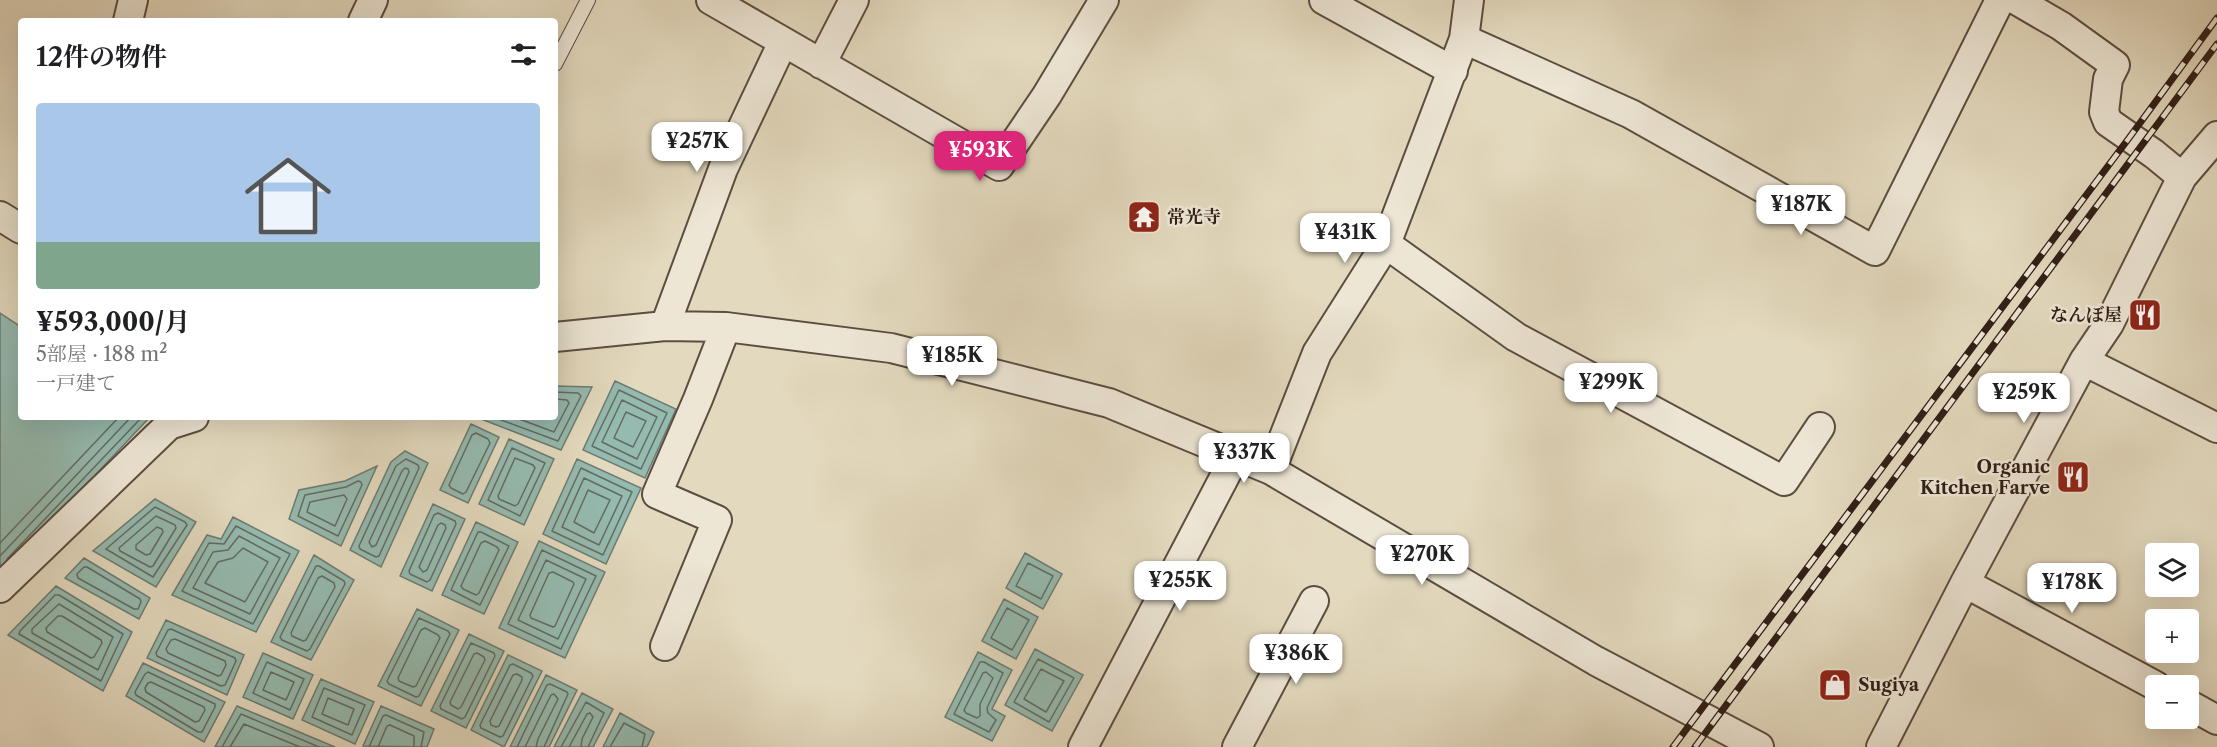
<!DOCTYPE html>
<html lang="ja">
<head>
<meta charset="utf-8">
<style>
	:root { --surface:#fff; --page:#f6f6f6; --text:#202124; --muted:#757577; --accent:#db2777 }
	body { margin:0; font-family:"Libre Caslon Text","Noto Serif JP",serif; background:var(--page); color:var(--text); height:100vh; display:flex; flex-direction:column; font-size:22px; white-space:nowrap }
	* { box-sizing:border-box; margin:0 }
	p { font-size:20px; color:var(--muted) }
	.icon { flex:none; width:33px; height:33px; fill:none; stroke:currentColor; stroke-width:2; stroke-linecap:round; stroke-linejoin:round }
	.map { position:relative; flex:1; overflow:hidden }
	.drawer { position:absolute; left:18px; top:18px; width:540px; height:402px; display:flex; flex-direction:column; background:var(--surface); border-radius:6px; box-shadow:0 6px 24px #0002 }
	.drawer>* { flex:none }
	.controls { position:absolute; left:2145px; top:543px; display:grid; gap:12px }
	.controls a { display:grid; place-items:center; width:54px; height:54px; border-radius:6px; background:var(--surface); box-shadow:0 6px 24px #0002; font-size:30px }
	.price { position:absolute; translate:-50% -51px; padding:0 14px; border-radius:12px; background:#fff; color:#222; font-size:20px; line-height:39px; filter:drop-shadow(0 2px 3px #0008) }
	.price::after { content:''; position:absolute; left:50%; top:36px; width:18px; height:14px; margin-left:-9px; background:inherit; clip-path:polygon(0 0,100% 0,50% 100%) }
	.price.current { background:var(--accent); color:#fff }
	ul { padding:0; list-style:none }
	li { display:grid; align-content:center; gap:12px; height:318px; padding:0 18px }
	li span { display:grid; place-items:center; height:186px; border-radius:6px; color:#555 }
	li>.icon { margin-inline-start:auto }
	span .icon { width:108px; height:108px; fill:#fffc; stroke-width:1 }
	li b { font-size:26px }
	h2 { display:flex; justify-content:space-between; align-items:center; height:72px; padding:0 18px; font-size:26px }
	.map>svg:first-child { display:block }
	.water { fill:#95baaf; stroke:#6d7c72; stroke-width:1.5 }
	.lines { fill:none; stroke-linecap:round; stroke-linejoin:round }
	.shore { stroke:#626c62; stroke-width:1.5 }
	.service-casing { stroke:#5d4d40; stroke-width:16 }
	.minor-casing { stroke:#5d4d40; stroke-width:32 }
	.service { stroke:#ede6d5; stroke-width:14 }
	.minor { stroke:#ede6d5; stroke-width:28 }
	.rail-casing { stroke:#301e16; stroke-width:7 }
	.rail { stroke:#ede6d5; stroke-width:4.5; stroke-dasharray:14; stroke-linecap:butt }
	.labels { text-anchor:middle; stroke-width:5; stroke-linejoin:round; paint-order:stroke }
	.poi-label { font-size:18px; font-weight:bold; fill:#301e16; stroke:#ede6d5; text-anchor:start }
</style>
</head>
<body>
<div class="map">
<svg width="2217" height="747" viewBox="0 0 2217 747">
	<rect width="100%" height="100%" fill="#e3d9be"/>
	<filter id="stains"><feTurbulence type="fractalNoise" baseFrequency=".00333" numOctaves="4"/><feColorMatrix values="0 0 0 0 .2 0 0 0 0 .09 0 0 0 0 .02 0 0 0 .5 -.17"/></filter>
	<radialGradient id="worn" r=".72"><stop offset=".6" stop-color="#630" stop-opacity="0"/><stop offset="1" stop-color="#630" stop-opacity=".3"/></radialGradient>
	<path class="water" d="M0,313L21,327V417H150L0,576Z
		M615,381L676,409L645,478L583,450Z
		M555,386L592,387L561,450L476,417H520L527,419L528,417H555Z
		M471,424L499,437L468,503L440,490Z
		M509,439L554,459L524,525L479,504Z
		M405,451L428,463L381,567L350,550L391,462Z
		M577,459L641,488L606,564L543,534Z
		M377,466L341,546L289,519L299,490L345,481Z
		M155,499L196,522L156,587L93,551Z
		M433,504L465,519L432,591L400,576Z
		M233,517L299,551L256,632L172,595L207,535L221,539Z
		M476,522L518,542L484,614L442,595Z
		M539,541L605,572L565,658L499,628Z
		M1025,553L1062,574L1043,609L1006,588Z
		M314,555L354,580L311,660L271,642Z
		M84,558L150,598L139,619L65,578Z
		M56,586L132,632L103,691L8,635Z
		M1004,599L1038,617L1016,659L982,641Z
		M417,609L459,630L421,706L378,686Z
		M166,620L244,655L227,695L147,658Z
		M469,634L504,651L466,728L431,711Z
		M1035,649L1083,675L1052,731L1005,705Z
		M978,652L1012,670L992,709L1005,716L992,741L945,717Z
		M263,653L313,675L293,719L243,697Z
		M508,655L542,671L504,747L471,730Z
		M143,663L225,702L204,742L126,696Z
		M546,675L577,690L549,747H510Z
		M321,679L374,702L355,744L302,720Z
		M582,693L613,709L593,747H554Z
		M237,706L335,747H215Z
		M381,706L434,729L427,747L363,746Z
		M620,713L654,732L647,747H603Z"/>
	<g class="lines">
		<path class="shore" d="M619,390L667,413L641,469L592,446Z
			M622,400L657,417L637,459L602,442Z
			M626,412L646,421L633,447L614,438Z
			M493,417L558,441L581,396L578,393L555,392
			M514,417L554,432L569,403L567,400L555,399
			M476,433L488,439L490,443L466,492L463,494L451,488L449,485L472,435Z
			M512,448L545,463L520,516L488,500Z
			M515,458L533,465L535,468L518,504L515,506L499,499L498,496Z
			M406,459L418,465L419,468L379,556L376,557L360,549L359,546L396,466Z
			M405,468L408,469L409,472L376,545L372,547L369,542L402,471Z
			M581,468L632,492L603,555L552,531Z
			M584,478L622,496L599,545L562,527Z
			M358,481L361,482L362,485L338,536L298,516L305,495L346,487Z
			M588,490L610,500L594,533L574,522Z
			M344,495L347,499L335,526L307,512L310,502Z
			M155,507L185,522L187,525L153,577L106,549Z
			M438,513L455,521L456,524L430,580L427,582L410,574L409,571L434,515Z
			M156,516L175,525L176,528L153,566L150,567L120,551L119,548Z
			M441,523L445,525L446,528L427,570L423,572L419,567L438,525Z
			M236,526L290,554L253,624L182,591L209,543L224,544Z
			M157,527L162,529L163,532L150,554L146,555L136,549V545Z
			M478,532H481L509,546L480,605L451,590Z
			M239,536L280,558L250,614L193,588L213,552L228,550Z
			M485,541L497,547L499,550L479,593L476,595L463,589L461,586L481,543Z
			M0,543L119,417
			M243,548L268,562L245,602L205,583L218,562L233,558Z
			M542,550L596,576L561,649L508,624Z
			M0,556L131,417
			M7,559L142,417
			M546,560L586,579L558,639L518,620Z
			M1028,563L1053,576L1041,599L1016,586Z
			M316,566H319L344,581L345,584L310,649L307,651L282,640L280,637Z
			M84,567H87L140,599L141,602L138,609H134L78,578L77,574Z
			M553,572L573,582L574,584L555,626L553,627L531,618L530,615L549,573Z
			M322,576L334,583L335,587L306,640L303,641L292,636L291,633L318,578Z
			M55,595H59L123,634L101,681L19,634L20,631Z
			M59,604L113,637L98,670L32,633V629Z
			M1007,608L1029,620L1012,650L991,638Z
			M58,616H62L101,640L102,643L94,657L91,658L47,632L46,628Z
			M419,618L448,631L450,634L419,696L416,697L389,684L387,681Z
			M425,628L438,635L440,638L416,686L413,687L399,681L398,678L421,630Z
			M171,629L235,658L236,661L225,685L221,686L157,656L156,653L168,630Z
			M175,639L225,661L226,665L221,675L218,676L168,653L166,649L171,640Z
			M471,643L494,653L495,656L465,717L462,719L441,709L440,706Z
			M477,653L484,657L485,660L461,707L458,709L451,705L450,702L474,654Z
			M1038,659L1074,678L1049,722L1014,702Z
			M267,662L304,679L290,710L253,693Z
			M980,662H984L1003,673L987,708L988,713L996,720L989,732L954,714Z
			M513,664L531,673L533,676L503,736L500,737L481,728L480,725L510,665Z
			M1041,669L1064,681L1046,712L1024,699Z
			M148,672L215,704V707L202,732H198L136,695L135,692L145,674Z
			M271,672L294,682L286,700L263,690Z
			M986,672L993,678L980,704V716L977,718L966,713L964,710L983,673Z
			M517,674L522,677V680L499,726L496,727L491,725L490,721L513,675Z
			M151,682L204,707L205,710L199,721L195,722L146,692L145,688L148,683Z
			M324,688L365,705L352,735L312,717Z
			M328,698L354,709L348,725L322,714Z
			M222,747L241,714L319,747
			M230,747L244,724L300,747
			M369,747L383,716L386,715L424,732L421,747
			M378,747L387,726L390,725L414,736V747
			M517,747L547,685L550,684L567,692L568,694L544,747
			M525,747L551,695L554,694L558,699L538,739L536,747
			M561,747L586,702L604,713L588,747
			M569,747L587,714L590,713L593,717L582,739L581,747
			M610,747L624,723L645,734L642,747"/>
		<g class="service-casing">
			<path id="service" d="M555,64L588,0"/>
		</g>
		<g class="minor-casing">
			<path id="minor" d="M711,0L999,166L1047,95L1104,0
				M1324,0L1453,71
				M2016,0L2061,26L2115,65L2108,79L2104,112L2108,122L2154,154L2182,177
				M128,21L133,0
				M363,21L373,0
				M1464,39L1631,114L1875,251L2000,0
				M821,64L854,0
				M0,216L21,229
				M1386,244L1516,337L1784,481L1820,427
				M665,326L723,169L783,42
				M555,337L665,326L726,327L891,348L1109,403L1271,470L1596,661L1759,747
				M2084,361L2217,428
				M1271,470L1317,353L1386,244L1464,39L1469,0
				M1965,583L2156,686
				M0,588L169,425L194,417
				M665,646L717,520L657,494L698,399L726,327
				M2188,704L2217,720
				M1083,747L1236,455
				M1237,747L1314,601
				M1881,747L1965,583L2084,361L2109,324L2182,177L2217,136"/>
		</g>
		<use href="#service" class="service"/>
		<use href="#minor" class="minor"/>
		<g class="rail-casing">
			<path id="rail" d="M1673,747L2129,138L2217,18
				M1695,747L2217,44"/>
		</g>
		<use href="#rail" class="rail"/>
	</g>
	<defs>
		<g id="temple-square" transform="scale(1.725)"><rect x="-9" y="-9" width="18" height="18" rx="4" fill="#8f2418" stroke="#ede6d5"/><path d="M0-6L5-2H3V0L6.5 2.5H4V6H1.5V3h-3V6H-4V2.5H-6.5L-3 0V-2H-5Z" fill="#fff"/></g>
		<g id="restaurant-square" transform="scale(1.725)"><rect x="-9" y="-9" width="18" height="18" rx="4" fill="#8f2418" stroke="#ede6d5"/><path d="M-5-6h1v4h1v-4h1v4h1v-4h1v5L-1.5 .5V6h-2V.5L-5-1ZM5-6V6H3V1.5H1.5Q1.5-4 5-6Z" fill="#fff"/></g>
		<g id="shop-square" transform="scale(1.725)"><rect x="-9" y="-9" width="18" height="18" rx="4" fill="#8f2418" stroke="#ede6d5"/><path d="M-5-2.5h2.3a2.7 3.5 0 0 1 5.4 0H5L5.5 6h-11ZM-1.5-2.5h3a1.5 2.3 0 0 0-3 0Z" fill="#fff"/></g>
	</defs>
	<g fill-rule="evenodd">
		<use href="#temple-square" x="1144" y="217"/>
		<use href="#restaurant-square" x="2145" y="315"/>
		<use href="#restaurant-square" x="2073" y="477"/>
		<use href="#shop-square" x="1835" y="685"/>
	</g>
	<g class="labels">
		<g class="poi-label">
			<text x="1167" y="223">常光寺</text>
			<text x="2122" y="321" text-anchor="end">なんぼ屋</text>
			<text x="2050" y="473" text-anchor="end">Organic<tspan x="2050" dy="21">Kitchen Farve</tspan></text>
			<text x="1858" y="691">Sugiya</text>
		</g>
	</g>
	<rect width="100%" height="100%" filter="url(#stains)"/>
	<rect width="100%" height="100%" fill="url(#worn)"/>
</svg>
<div class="controls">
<a><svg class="icon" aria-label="layers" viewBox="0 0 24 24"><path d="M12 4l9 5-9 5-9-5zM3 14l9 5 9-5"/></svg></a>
<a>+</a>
<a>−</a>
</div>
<b class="price" style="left:697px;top:173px">¥257K</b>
<b class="price current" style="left:980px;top:182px">¥593K</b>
<b class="price" style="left:1801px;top:236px">¥187K</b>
<b class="price" style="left:1345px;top:264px">¥431K</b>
<b class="price" style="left:952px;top:387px">¥185K</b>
<b class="price" style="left:1611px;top:414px">¥299K</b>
<b class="price" style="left:2024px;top:424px">¥259K</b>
<b class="price" style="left:1244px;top:484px">¥337K</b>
<b class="price" style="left:1422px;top:586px">¥270K</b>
<b class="price" style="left:1180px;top:612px">¥255K</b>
<b class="price" style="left:2072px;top:614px">¥178K</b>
<b class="price" style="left:1296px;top:685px">¥386K</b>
<section class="drawer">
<h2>12件の物件<svg class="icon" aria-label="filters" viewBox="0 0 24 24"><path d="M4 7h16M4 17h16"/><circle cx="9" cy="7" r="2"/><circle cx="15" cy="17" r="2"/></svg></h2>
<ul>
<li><span style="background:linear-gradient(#a9c7e8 75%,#7fa58c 0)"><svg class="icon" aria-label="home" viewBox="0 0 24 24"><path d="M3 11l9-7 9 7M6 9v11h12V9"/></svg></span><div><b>¥593,000/月</b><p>5部屋 · 188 m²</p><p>一戸建て</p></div></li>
</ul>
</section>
</div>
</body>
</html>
